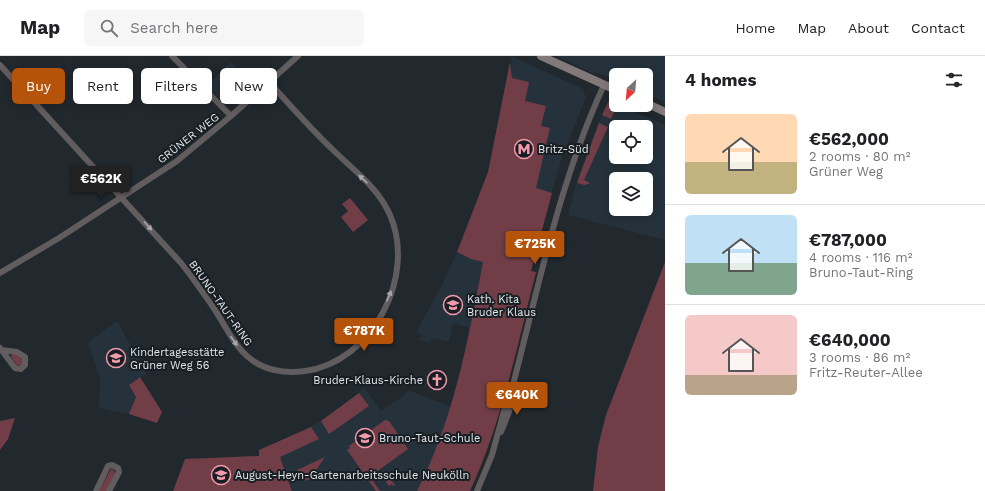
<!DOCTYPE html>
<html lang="en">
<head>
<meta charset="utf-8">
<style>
	:root { --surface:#fff; --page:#f6f6f6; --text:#202124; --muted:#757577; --line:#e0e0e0; --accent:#b45309 }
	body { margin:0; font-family:"Work Sans",sans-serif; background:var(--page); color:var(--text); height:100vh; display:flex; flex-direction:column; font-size:15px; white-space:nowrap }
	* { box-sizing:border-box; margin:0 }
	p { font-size:13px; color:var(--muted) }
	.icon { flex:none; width:22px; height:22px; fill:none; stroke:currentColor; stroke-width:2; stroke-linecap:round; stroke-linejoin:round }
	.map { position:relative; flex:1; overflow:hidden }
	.details { display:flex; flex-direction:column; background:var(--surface); width:320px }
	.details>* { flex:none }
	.top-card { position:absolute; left:12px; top:12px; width:380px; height:36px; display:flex; gap:8px }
	.needle { width:26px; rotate:206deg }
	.buttons { position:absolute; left:609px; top:12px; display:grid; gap:8px }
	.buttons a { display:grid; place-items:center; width:44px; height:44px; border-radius:6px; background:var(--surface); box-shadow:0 2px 10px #0003; font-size:20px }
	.price { position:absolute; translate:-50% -34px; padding:0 9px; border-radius:4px; background:var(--accent); color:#fff; font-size:13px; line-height:26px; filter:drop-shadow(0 1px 2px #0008) }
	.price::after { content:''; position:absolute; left:50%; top:24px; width:12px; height:9px; margin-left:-6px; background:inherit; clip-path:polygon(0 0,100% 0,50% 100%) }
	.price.active { background:#222; color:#fff }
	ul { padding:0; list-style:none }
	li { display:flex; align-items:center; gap:12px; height:100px; padding:0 20px }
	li+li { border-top:1px solid var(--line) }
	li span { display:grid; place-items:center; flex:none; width:112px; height:80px; border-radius:6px; color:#555 }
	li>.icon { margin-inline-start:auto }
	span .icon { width:48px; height:48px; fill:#fffc; stroke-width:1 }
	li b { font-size:17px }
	h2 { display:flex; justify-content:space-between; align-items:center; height:48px; padding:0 20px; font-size:17px }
	.pill { padding:0 14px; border-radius:6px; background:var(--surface); box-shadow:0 2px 10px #0003; font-size:14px; line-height:36px }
	.pill.active { background:var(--accent); color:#fff }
	header { display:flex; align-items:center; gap:24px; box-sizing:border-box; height:56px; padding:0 20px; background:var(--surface); border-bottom:1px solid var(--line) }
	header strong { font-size:19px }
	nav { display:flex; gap:22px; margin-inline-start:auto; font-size:14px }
	.search { width:280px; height:36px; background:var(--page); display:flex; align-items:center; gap:10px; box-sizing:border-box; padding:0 14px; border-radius:6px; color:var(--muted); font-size:15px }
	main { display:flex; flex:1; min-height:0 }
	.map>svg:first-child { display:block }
	.built { fill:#25323c; fill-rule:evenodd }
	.green { fill:#713e48 }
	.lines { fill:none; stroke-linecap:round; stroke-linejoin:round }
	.street { stroke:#615c5d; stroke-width:6 }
	.secondary { stroke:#82797b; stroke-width:8 }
	.oneway { fill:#a9a9ac }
	.labels { text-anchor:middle; stroke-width:4; stroke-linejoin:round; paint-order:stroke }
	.street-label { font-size:11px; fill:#e4e8ec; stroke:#181f24 }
	.poi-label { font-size:11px; fill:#e4e8ec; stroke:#181f24; text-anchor:start }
</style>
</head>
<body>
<header>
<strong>Map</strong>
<div class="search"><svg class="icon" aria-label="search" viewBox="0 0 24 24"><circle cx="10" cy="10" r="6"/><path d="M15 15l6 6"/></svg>Search here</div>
<nav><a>Home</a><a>Map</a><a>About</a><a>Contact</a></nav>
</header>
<main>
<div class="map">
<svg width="665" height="435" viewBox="0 0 665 435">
	<rect width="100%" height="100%" fill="#21282e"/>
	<path class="built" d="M511,0L583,33L586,41L562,101L546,156L531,152L550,73L541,70L545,50L525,45L512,22Z
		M556,0H665V46L646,38V19H616V25L596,16L595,18Z
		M231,6L251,27L234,44L224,46L207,29Z
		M612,46L665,69V184L568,159L579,118L594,78L607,48ZM616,71H646V101H616ZM616,123H646V153H616Z
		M457,196L471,203L483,206L470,272L453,267L449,286L432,282L430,287L423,285L419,284L422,279L416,276L439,235Z
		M117,265L147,318L138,322L129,329L136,341L129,358L99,352L100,322L88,286Z
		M364,332L381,355L406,338L408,334L451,351L437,394L417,435H292L276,388L303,375L328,361Z"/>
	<path class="green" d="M510,6L512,22L529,26L525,45L546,50L541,70L550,72L536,132L552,137L531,215L536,216C517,290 502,366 470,435H417C454,363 468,284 483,206L471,203L457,196L488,116Z
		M608,46L624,51L622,54L616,51L611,63L602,59Z
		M599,67L608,71L584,124L590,127L585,129L577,127Z
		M350,142L368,164L353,176L341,161L348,155L342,148Z
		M665,206V435H593L598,391L606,359Z
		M12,298L19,299L23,304L22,309H17L11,301Z
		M140,321L162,356L157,367L129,358L136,341L129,329Z
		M359,337L369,350L329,378L321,365Z
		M15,362L8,383L0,394V365Z
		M385,364L389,365L408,393L372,419H369L380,435H376L347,394L350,392L349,390Z
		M311,371L319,383L280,401L292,435H173L185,403L259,400V394Z
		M325,401L310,423L304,425L301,424L297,414Z
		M111,413L114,414L115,418L106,435H99Z
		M384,415L395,429L393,430L392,428L389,430L384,423L379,426L376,421Z"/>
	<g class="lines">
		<path class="street" d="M172,0L231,60
			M0,9L181,207C193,222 204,238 215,254C228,274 237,297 260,309C274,316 290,317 305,315C372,306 417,221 390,159C378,131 352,113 331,92C309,71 289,48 269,26
			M0,217L59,182L177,105L231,60L298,0
			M0,292L15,312L21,313L25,309V301L17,296L1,294
			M501,376L509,356L513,336
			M96,435L108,410L112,409L118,412L119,416L109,435
			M477,435L492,399L507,344L513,329C539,228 560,124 604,29"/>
		<path class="secondary" d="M541,0L616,34
			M646,47L665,56"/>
	</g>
	<defs><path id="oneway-solid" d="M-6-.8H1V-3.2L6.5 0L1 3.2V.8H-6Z"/></defs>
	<g class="oneway">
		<use href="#oneway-solid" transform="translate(363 123) rotate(-137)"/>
		<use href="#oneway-solid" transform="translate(148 170) rotate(48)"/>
		<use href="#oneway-solid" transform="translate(389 240) rotate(-67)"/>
		<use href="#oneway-solid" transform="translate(234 285) rotate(55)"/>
	</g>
	<defs>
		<g id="metro-ring" transform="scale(1)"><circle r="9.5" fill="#181f24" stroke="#f39aaa" stroke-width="1.5"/><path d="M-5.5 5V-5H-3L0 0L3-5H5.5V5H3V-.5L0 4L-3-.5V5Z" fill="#f39aaa"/></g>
		<g id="school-ring" transform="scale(1)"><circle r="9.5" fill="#181f24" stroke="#f39aaa" stroke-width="1.5"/><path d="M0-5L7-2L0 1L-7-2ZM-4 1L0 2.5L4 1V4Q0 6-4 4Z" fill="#f39aaa"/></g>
		<g id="church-ring" transform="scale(1)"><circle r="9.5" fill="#181f24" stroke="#f39aaa" stroke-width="1.5"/><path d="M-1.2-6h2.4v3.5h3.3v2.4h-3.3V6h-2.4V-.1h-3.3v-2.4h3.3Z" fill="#f39aaa"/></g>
	</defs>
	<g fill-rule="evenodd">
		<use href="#metro-ring" x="524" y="93"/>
		<use href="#school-ring" x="453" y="249"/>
		<use href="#school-ring" x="116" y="302"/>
		<use href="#church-ring" x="437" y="324"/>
		<use href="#school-ring" x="365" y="382"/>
		<use href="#school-ring" x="221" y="419"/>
	</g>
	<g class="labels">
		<g class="street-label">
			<text transform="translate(188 82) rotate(-38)" y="4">GRÜNER WEG</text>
			<text transform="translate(221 247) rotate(55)" y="4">BRUNO-TAUT-RING</text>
		</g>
		<g class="poi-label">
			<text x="538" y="97">Britz-Süd</text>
			<text x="467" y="247">Kath. Kita<tspan x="467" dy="13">Bruder Klaus</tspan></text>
			<text x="130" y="300">Kindertagesstätte<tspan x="130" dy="13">Grüner Weg 56</tspan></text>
			<text x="423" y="328" text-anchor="end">Bruder-Klaus-Kirche</text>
			<text x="379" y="386">Bruno-Taut-Schule</text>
			<text x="235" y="423">August-Heyn-Gartenarbeitsschule Neukölln</text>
		</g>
	</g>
</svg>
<div class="buttons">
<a><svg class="needle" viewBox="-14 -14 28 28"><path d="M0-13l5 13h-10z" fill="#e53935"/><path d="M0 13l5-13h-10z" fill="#757577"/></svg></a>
<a><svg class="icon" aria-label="locate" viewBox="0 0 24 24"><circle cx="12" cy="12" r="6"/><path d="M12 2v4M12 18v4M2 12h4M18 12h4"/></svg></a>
<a><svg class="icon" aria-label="layers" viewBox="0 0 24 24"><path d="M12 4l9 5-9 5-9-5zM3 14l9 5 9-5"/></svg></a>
</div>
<b class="price active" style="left:101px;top:144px">€562K</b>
<b class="price" style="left:535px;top:209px">€725K</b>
<b class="price" style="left:364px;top:296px">€787K</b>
<b class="price" style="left:517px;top:360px">€640K</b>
<div class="top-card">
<a class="pill active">Buy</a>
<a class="pill">Rent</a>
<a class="pill">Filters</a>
<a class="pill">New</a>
</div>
</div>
<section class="details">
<h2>4 homes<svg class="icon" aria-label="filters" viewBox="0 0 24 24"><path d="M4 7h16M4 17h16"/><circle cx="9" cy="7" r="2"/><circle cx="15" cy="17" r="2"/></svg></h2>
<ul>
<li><span style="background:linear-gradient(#ffd9b3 60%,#c2b280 0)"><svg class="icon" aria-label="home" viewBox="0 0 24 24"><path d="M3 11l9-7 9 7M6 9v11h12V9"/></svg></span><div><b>€562,000</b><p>2 rooms · 80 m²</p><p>Grüner Weg</p></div></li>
<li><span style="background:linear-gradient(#bfe0f5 60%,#7fa58c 0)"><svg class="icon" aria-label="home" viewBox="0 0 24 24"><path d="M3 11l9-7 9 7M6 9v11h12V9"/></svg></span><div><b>€787,000</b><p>4 rooms · 116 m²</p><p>Bruno-Taut-Ring</p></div></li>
<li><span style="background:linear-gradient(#f6c9c9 75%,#b9a48a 0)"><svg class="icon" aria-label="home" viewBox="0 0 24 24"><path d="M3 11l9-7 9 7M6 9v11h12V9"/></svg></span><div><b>€640,000</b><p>3 rooms · 86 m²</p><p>Fritz-Reuter-Allee</p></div></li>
</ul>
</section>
</main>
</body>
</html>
